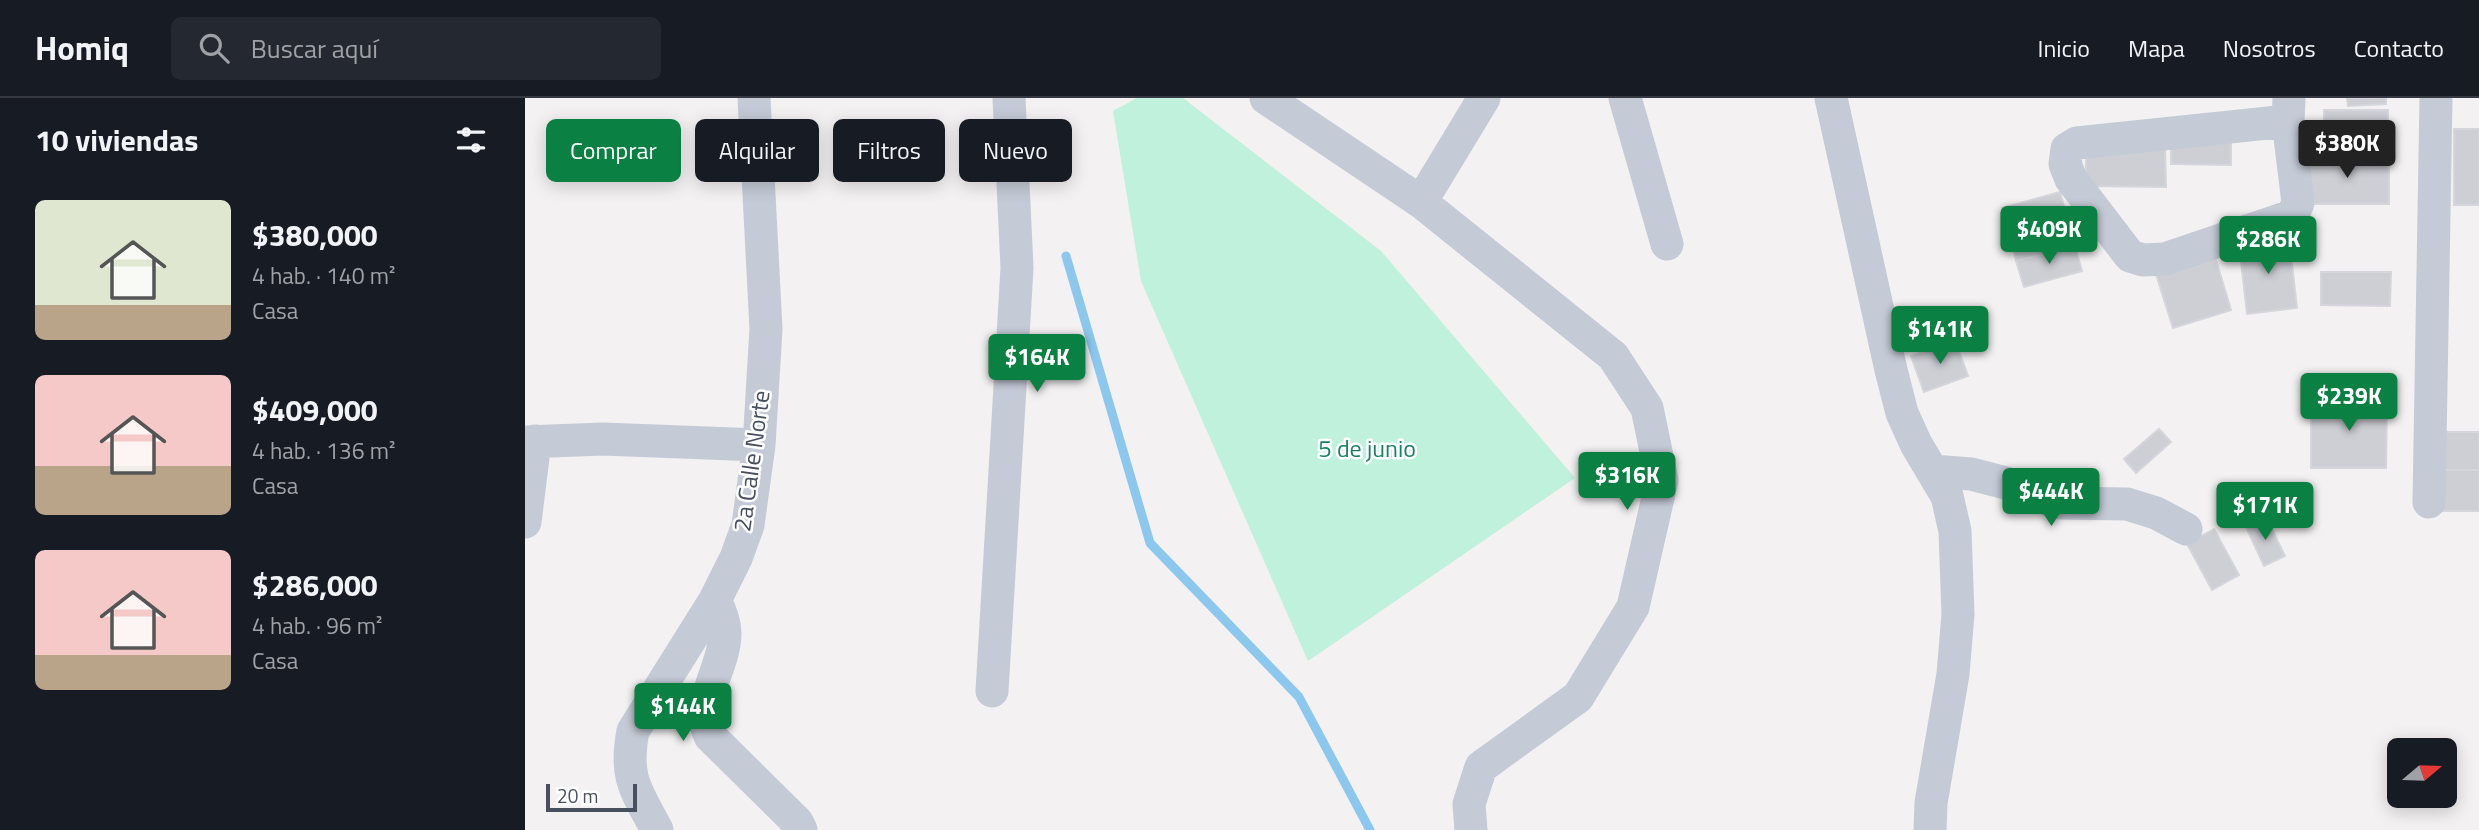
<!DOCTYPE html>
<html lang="es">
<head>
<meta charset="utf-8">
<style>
	:root { --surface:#171b24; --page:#242831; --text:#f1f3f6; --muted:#9ea1a6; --line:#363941; --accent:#0b8043 }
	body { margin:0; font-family:"Titillium Web",sans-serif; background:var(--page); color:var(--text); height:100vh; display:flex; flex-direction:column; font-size:26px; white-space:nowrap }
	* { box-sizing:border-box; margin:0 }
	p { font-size:23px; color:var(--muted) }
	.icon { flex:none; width:38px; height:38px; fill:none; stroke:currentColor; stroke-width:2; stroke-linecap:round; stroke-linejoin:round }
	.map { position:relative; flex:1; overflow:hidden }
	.sheet { display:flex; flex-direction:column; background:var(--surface); width:525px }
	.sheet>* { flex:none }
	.top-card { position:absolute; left:21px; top:21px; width:665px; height:63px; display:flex; gap:14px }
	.needle { width:46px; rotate:71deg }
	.buttons { position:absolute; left:1862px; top:640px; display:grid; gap:14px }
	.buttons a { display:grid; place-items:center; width:70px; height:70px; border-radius:10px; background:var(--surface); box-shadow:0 4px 18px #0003; font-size:35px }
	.scale { position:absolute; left:21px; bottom:18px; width:91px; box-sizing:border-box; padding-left:7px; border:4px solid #48505f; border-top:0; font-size:19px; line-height:24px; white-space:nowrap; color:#48505f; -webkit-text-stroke:5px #fff; paint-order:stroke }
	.price { position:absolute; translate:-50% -60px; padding:0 16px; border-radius:7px; background:var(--accent); color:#fff; font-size:23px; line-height:46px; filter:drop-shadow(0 2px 4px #0008) }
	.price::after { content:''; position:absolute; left:50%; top:42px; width:21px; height:16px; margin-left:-10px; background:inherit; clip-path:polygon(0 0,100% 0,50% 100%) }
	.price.active { background:#222; color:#fff }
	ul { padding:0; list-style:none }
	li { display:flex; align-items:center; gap:21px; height:175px; padding:0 35px }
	li span { display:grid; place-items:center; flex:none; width:196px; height:140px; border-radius:10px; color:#555 }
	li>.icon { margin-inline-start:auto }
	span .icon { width:84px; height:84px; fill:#fffc; stroke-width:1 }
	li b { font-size:30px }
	h2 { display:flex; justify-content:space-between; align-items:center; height:84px; padding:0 35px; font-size:30px }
	.pill { padding:0 24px; border-radius:10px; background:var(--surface); box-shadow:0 4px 18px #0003; font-size:24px; line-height:63px }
	.pill.active { background:var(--accent); color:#fff }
	header { display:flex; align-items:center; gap:42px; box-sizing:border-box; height:98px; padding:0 35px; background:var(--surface); border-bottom:2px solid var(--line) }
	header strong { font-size:33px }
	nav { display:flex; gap:38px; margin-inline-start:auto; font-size:24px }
	.search { width:490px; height:63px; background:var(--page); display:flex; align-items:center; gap:18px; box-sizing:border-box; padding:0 24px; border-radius:10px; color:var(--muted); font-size:26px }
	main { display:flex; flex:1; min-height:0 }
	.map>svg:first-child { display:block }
	.green { fill:#bff1dc }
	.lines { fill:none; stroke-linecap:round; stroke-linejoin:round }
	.stream { stroke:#8cc7ee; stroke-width:9 }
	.building { fill:#cdcfd5; stroke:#d5d5dc; stroke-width:2 }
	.minor { stroke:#c4cad6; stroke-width:33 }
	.labels { text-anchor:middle; stroke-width:5; stroke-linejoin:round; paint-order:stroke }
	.park-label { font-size:24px; fill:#158361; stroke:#fff }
	.street-label { font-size:24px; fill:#48505f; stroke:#fff }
</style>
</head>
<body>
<header>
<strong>Homiq</strong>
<div class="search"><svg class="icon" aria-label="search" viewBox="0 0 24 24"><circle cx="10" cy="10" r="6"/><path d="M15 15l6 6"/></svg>Buscar aquí</div>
<nav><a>Inicio</a><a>Mapa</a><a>Nosotros</a><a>Contacto</a></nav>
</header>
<main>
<section class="sheet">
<h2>10 viviendas<svg class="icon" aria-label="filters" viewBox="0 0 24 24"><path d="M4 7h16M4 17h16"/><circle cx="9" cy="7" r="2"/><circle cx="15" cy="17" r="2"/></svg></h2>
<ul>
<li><span style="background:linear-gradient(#dfe7d0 75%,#b9a48a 0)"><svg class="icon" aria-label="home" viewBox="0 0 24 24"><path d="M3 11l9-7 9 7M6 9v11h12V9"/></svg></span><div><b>$380,000</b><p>4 hab. · 140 m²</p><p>Casa</p></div></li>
<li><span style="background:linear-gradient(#f6c9c9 65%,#b9a48a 0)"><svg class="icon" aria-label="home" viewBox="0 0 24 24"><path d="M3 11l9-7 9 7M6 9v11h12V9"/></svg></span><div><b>$409,000</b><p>4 hab. · 136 m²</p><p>Casa</p></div></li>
<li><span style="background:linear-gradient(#f6c9c9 75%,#b9a48a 0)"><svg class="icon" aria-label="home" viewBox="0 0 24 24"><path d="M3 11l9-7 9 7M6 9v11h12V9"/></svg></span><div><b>$286,000</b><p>4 hab. · 96 m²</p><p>Casa</p></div></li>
</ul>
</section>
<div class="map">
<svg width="1954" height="732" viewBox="0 0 1954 732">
	<rect width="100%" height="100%" fill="#f3f1f1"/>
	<path class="green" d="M612,0H658L856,153L1050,380L783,563L616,183L588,13Z"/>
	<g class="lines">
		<path class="stream" d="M541,158L625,445L774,599L845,732"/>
	</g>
	<path class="building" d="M1822,0H1861V6L1823,8Z
		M1799,12H1863V52H1799Z
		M1929,31H1954V107H1929Z
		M1646,35H1706V67L1646,66Z
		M1561,49H1640L1641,89L1561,88Z
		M1779,58H1864V106H1779Z
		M1535,94L1546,133L1488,149L1477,110Z
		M1546,133L1550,148L1491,163L1488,149Z
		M1764,140L1772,210L1722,216L1714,146Z
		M1550,148L1557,173L1499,189L1491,163Z
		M1689,155L1706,212L1648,230L1630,173Z
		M1796,174H1866L1865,208L1796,207Z
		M1430,242L1443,278L1399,294L1386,258Z
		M1786,301H1862L1861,370H1786Z
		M1634,331L1646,344L1611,375L1599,361Z
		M1909,334H1954V372H1909Z
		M1909,372H1954V413H1909Z
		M1741,419L1760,458L1739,468L1721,429Z
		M1689,431L1714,477L1687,492L1662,446Z"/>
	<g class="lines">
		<path class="minor" d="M741,0L896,104L1088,258L1122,310L1137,382L1108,509L1053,599L956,669L944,706L946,732
			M1100,0L1142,146
			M1306,0L1366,272L1377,315L1391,346L1422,398L1430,433L1433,516L1428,576L1406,705L1405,732
			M1763,23L1552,45L1542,51L1540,66L1546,81L1605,158L1618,162L1640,161L1764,119L1769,114L1773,105L1763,23L1764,0
			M896,104L959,0
			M0,344L78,341L234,347
			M1407,373L1446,376L1481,385L1512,398L1536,405L1602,406L1631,415L1661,431
			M1904,404L1911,0
			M0,424L10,343
			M190,502C195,512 200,523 200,535C200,570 169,604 185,638L272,724L276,732
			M467,593L492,170L484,0
			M132,732C111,692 99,680 108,633L190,502L211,460L223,427L234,347L241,231L229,0"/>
	</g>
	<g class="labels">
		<g class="park-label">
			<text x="842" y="359">5 de junio</text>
		</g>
		<g class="street-label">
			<text transform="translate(227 363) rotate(-82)" y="8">2a Calle Norte</text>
		</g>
	</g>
</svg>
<div class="buttons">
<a><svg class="needle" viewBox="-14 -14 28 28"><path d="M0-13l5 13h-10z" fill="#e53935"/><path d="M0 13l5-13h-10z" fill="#9ea1a6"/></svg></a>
</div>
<div class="scale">20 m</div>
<b class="price active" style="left:1822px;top:82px">$380K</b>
<b class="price" style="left:1524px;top:168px">$409K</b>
<b class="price" style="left:1743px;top:178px">$286K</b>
<b class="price" style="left:1415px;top:268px">$141K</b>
<b class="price" style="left:512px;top:296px">$164K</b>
<b class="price" style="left:1824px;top:335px">$239K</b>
<b class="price" style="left:1102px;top:414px">$316K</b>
<b class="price" style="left:1526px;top:430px">$444K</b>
<b class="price" style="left:1740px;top:444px">$171K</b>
<b class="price" style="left:158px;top:645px">$144K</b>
<div class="top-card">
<a class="pill active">Comprar</a>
<a class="pill">Alquilar</a>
<a class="pill">Filtros</a>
<a class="pill">Nuevo</a>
</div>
</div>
</main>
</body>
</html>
